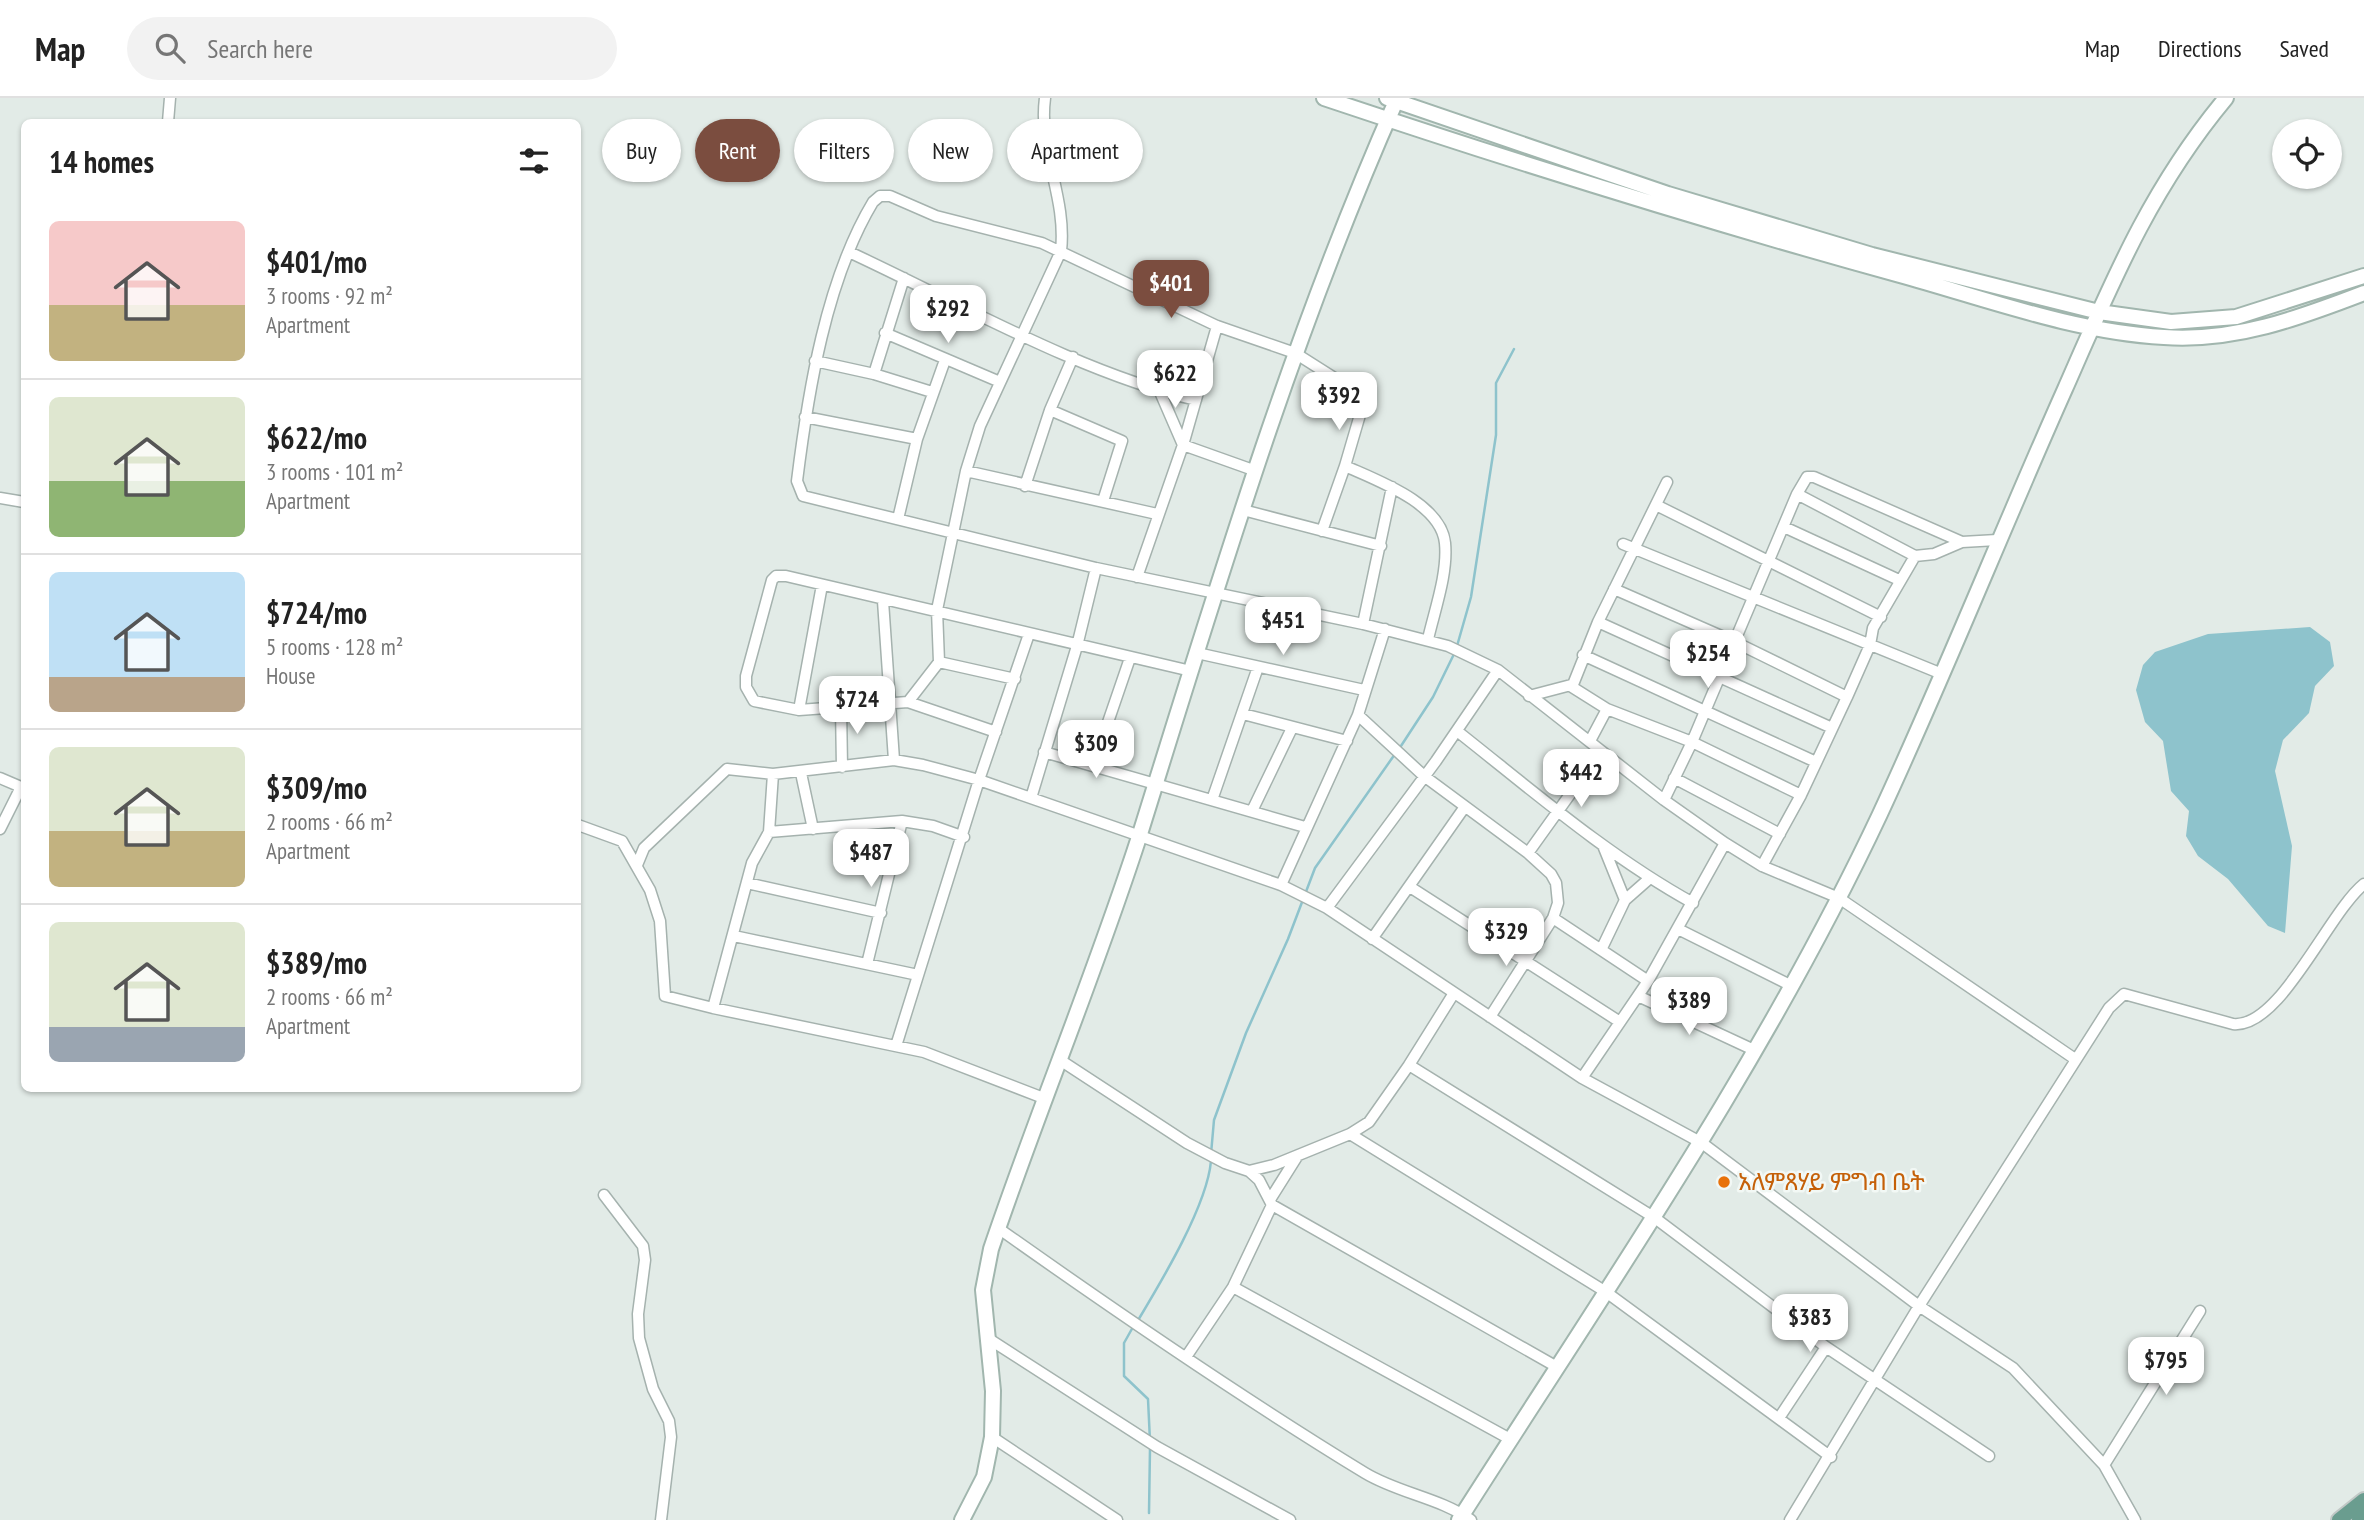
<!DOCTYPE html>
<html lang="en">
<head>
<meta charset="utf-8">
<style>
	:root { --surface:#fff; --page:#f2f2f2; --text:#222; --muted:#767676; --line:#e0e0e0; --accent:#7b4d3f }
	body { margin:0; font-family:"PT Sans Narrow","Noto Sans Ethiopic",sans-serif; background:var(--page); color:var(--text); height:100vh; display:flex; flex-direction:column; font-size:26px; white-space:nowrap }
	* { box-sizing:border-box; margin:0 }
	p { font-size:23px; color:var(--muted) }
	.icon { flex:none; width:38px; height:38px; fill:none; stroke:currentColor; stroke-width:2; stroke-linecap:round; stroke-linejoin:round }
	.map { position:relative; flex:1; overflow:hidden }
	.details { position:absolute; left:21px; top:21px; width:560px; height:973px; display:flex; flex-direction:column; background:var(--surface); border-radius:10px; box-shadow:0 2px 5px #0004 }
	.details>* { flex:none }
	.hud { position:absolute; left:602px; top:21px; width:665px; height:63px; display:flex; gap:14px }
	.buttons { position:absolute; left:2272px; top:21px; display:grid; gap:14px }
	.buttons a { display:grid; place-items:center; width:70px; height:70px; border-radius:50%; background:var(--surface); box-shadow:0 2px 5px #0004; font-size:35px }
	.price { position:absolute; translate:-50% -60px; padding:0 16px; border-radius:14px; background:#fff; color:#222; font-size:23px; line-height:46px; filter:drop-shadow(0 2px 4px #0008) }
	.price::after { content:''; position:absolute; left:50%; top:42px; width:21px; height:16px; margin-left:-10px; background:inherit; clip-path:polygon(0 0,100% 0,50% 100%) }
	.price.active { background:var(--accent); color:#fff }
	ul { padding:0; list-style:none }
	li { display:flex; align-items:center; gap:21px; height:175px; padding:0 28px }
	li+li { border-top:2px solid var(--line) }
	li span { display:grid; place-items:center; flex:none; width:196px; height:140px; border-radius:10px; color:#555 }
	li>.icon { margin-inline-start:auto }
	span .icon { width:84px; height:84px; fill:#fffc; stroke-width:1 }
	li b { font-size:30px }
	h2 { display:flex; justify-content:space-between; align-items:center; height:84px; padding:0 28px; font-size:30px }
	.chip { padding:0 24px; border-radius:32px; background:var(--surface); box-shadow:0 2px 5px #0004; font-size:24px; line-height:63px }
	.chip.active { background:var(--accent); color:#fff }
	header { display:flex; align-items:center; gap:42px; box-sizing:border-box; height:98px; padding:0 35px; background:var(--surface); border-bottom:2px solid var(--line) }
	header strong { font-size:33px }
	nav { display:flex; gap:38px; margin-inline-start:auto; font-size:24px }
	.search { width:490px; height:63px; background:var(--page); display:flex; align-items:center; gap:18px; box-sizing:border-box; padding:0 24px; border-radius:38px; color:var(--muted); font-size:26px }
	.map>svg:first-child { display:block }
	.water { fill:#8ec3cc }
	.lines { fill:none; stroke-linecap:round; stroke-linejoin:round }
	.stream { stroke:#8ec3cc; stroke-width:2.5 }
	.street-casing { stroke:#a5b2ae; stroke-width:13 }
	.secondary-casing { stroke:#a1b6ae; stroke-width:18 }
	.primary-casing { stroke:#c1c8c6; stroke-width:18 }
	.street { stroke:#fff; stroke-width:10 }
	.secondary { stroke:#fff; stroke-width:14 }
	.primary { stroke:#6a9d8f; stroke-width:14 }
	.food-dot { fill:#e8710a; stroke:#f2f8f5; stroke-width:2.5 }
	.labels { text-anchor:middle; stroke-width:5; stroke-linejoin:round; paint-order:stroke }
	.food-label { font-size:24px; fill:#c56008; stroke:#f2f8f5; text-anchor:start }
</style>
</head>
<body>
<header>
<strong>Map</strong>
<div class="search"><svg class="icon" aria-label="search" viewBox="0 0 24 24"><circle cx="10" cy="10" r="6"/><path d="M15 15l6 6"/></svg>Search here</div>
<nav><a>Map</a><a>Directions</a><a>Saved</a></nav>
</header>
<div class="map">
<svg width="2364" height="1422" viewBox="0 0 2364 1422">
	<rect width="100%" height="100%" fill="#e2ebe7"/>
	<path class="water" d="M2310,529L2330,544L2334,568L2315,588L2309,615L2283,642L2275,673L2292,748L2285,835L2268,828L2228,781L2198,758L2186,738L2189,713L2171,693L2163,643L2145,624L2136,592L2143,567L2155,554L2208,536Z"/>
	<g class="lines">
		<path class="stream" d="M1457,548L1471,499L1496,337V285L1514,251
			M1399,651L1433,599L1455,554
			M1211,1056L1214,1022L1246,935L1288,841L1315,770L1395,656
			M1137,1224C1161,1184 1207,1108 1211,1063
			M1133,1229L1124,1245V1278L1148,1301L1150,1343
			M1149,1415L1150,1350"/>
		<g class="street-casing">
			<path id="street" d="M168,24L170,0
				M849,154C957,204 1082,276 1196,302
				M904,180L874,276L932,294
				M885,235L1000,284
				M815,263L874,276
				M1160,294L1183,347L1256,373
				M1050,312L1122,343L1103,403
				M805,319L917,341
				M1345,368C1376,382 1441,405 1445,445C1448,475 1435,511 1428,541
				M966,373L1157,416
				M1667,384L1598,524L1572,589L1607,611L1692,644L1801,697
				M1025,388L1050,312L1073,259
				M1797,396L1807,379H1814L1962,444L1997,442
				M0,400L24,404
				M1656,407L1881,519
				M1243,412L1381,448
				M898,421L917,341L945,262
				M1784,429L1899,482
				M1322,433L1345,368L1364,303L1358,295L1295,255L1217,228L1042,145L936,118L890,98H880L873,104C826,182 808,294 797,383L803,398L1096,470L1363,526L1448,548L1498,572L1664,702L1725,745L1762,768L1839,800L2075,961
				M1623,446L1942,576
				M1137,479L1183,347L1217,228
				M1614,491L1735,544L1847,599
				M883,503L894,662
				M1598,524L1832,630
				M1363,526L1392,389
				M1197,555L1364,592
				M1583,557L1816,664
				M939,564L1015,581
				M1529,598L1571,587
				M908,604L939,564L937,512L966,373L980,328L1061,153C1067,99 1038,53 1045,0
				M841,609L842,669
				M799,612L822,487
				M1243,616L1347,643
				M1358,617L1424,678L1528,755L1551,776L1556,785L1558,805L1553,820L1490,919
				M1457,633C1533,693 1608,758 1693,805
				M996,634L908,604L799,612L754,603L746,589V578L772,482L776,478H786L1191,573
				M1590,643L1607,611
				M1044,654L1305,729
				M1094,665L1130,560
				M801,675L813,731
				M773,676L769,734L752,765L713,910L924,954L1046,1001
				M0,680L21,689L0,731
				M1674,680L1780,736
				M1031,700L1077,548L1096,470
				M1212,702L1258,569
				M1664,702L1692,644L1797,396L1915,458L1934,456L1962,444
				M1252,713L1292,630
				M578,727L622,743L650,792L660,823L665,898L713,910
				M769,734L902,723L933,728L964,739
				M1528,755L1601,653
				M637,767L644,750L727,671L773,676L894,662L923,667L979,682L1281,787L1327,810L1582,980L1702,1045L1919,1208L2013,1270L2104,1367L2135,1422
				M1762,768L1801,697L1847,599L1870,547L1873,530L1915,458
				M747,785L881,815
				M1281,787L1358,617L1385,531
				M1410,789L1620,924
				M1625,802L1650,780
				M1327,810L1436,663L1498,572
				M1553,820L1648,883
				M1678,831L1790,887
				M734,838L918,877
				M1372,841L1464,710
				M1601,852L1625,802L1604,750
				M867,866L902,723
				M1638,898L1754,952
				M896,948L979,682L1029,536
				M1060,962L1187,1045L1225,1065L1249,1073L1259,1082L1272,1107L1233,1189L1186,1259
				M1409,967L1655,1120L1826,1249L1989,1358
				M1582,980L1648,883L1725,745
				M1350,1036L1606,1194L1831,1359
				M1249,1073L1274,1067L1350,1036L1369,1024L1409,967L1454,895
				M604,1097L643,1148L645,1162L638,1216L639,1240L653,1291L669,1323L671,1339L661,1422
				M1271,1100L1298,1057
				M1272,1107L1557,1269
				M998,1130C1118,1215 1239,1298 1365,1375C1398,1395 1440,1400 1471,1422
				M1233,1189L1510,1341
				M989,1241L1157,1349L1290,1422
				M1779,1320L1826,1249
				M992,1339L1117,1422
				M2104,1367L2200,1213
				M1790,1422L1919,1208L2109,910L2124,896L2233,926C2280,931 2328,815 2364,786"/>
		</g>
		<g class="secondary-casing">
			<path id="secondary" d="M1324,0C1515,64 1707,124 1900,177C1987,201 2074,234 2164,239C2235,244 2299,220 2364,195
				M1387,0L1668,96L1872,157L2099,214L2171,224L2236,219L2364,178
				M962,1422L984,1379L992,1339L993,1293L983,1192L991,1151C1038,1012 1095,876 1140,736C1217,489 1291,240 1396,3
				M1459,1422C1606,1191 1763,965 1880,716C1945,576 2002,432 2065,291C2112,184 2150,91 2226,0"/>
		</g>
		<g class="primary-casing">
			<path id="primary" d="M2339,1422L2364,1402
				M2359,1422L2364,1418"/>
		</g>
		<use href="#street" class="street"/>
		<use href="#secondary" class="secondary"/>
		<use href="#primary" class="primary"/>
	</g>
	<circle class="food-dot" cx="1724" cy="1084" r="7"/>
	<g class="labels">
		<g class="food-label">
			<text x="1738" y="1092">አለምጸሃይ ምግብ ቤት</text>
		</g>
	</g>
</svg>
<div class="buttons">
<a><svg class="icon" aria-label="locate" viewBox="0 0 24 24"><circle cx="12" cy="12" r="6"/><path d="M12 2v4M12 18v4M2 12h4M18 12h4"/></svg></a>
</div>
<b class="price active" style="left:1171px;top:222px">$401</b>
<b class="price" style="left:948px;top:247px">$292</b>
<b class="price" style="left:1175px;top:312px">$622</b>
<b class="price" style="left:1339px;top:334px">$392</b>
<b class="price" style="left:1283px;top:559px">$451</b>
<b class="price" style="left:1708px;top:592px">$254</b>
<b class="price" style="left:857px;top:638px">$724</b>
<b class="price" style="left:1096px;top:682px">$309</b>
<b class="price" style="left:1581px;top:711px">$442</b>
<b class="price" style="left:871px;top:791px">$487</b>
<b class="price" style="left:1506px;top:870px">$329</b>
<b class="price" style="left:1689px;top:939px">$389</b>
<b class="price" style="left:1810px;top:1256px">$383</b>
<b class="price" style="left:2166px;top:1299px">$795</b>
<div class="hud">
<a class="chip">Buy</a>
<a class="chip active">Rent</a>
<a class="chip">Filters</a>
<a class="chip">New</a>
<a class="chip">Apartment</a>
</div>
<section class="details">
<h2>14 homes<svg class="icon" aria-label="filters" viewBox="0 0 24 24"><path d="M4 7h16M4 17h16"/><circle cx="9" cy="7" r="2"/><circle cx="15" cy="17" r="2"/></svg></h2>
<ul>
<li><span style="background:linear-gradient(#f6c9c9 60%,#c2b280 0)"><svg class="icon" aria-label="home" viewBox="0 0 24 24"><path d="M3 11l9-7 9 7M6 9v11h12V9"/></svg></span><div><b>$401/mo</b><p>3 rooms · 92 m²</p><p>Apartment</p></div></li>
<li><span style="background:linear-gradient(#dfe7d0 60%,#8fb573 0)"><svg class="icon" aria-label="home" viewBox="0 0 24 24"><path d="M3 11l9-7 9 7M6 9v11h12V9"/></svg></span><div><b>$622/mo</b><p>3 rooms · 101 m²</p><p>Apartment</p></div></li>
<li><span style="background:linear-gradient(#bfe0f5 75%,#b9a48a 0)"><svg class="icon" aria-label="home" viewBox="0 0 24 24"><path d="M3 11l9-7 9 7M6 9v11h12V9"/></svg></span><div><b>$724/mo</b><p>5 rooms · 128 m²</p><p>House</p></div></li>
<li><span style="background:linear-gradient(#dfe7d0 60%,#c2b280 0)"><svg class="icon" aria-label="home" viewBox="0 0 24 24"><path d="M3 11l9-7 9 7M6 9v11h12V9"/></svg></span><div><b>$309/mo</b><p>2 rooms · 66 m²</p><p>Apartment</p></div></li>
<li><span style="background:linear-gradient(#dfe7d0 75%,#9aa5b1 0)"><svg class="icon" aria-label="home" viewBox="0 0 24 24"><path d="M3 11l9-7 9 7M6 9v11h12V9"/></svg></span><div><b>$389/mo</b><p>2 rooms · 66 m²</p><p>Apartment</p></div></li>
</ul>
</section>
</div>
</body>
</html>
